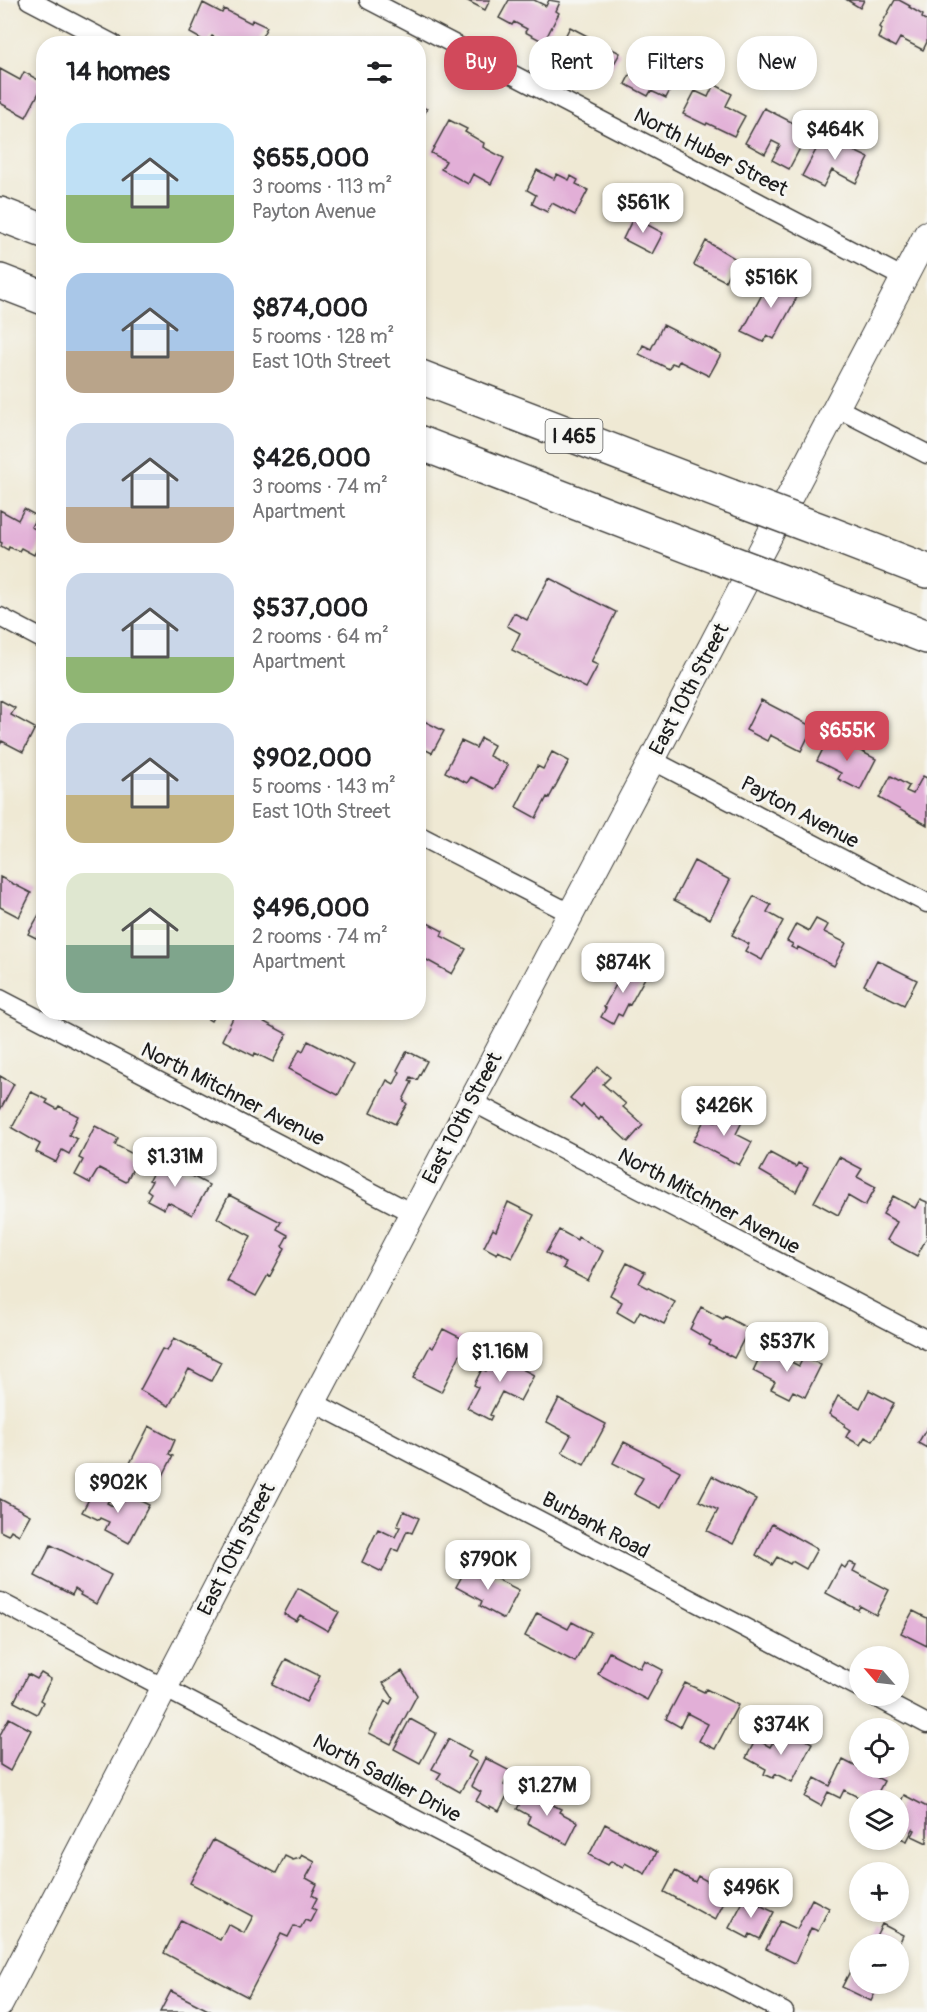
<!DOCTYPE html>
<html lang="en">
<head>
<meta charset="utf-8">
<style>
	:root { --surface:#fff; --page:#f6f6f6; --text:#202124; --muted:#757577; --accent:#d1495b }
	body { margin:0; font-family:Pangolin,sans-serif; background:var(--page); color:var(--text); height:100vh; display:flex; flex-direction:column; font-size:22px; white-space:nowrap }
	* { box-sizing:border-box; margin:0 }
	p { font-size:20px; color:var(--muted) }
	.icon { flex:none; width:33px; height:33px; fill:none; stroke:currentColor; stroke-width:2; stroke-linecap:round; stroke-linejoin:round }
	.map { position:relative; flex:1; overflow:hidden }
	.sheet { position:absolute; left:36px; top:36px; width:390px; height:984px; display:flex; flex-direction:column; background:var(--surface); border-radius:24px; box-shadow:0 3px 9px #0003 }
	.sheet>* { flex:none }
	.top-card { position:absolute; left:444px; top:36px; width:393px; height:54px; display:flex; gap:12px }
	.needle { width:39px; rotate:298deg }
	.fabs { position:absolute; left:849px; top:1646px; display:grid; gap:12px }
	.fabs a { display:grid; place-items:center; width:60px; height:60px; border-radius:50%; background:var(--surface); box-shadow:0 3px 9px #0003; font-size:30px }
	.price { position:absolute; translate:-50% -51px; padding:0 14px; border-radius:12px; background:#fff; color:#222; font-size:20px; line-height:39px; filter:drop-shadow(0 2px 3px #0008) }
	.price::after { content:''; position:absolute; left:50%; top:36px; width:18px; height:14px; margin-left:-9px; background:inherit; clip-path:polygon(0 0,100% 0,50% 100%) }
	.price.on { background:var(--accent); color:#fff }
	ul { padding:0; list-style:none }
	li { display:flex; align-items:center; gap:18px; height:150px; padding:0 30px }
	li span { display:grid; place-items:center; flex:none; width:168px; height:120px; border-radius:18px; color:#555 }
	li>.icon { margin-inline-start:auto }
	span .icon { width:72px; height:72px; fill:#fffc; stroke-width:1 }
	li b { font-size:26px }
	h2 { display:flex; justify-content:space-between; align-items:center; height:72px; padding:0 30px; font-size:26px }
	.pill { padding:0 21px; border-radius:24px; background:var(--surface); box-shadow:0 3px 9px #0003; font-size:21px; line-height:54px }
	.pill.on { background:var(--accent); color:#fff }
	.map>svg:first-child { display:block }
	.building { fill:#e2afd7 }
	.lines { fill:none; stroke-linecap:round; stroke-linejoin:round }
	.street-casing { stroke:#3c3b38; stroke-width:21 }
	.secondary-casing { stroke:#3c3b38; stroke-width:28 }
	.highway-casing { stroke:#3c3b38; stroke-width:36 }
	.street { stroke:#fff; stroke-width:18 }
	.secondary { stroke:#fff; stroke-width:26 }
	.highway { stroke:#fff; stroke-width:33 }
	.highway-bridge-casing { stroke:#3c3b38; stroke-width:36; stroke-linecap:butt }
	.highway-bridge { stroke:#fff; stroke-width:33 }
	.labels { text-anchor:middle; stroke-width:6; stroke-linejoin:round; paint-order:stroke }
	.shield { fill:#f6f6f2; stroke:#5d5d5c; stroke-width:1.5 }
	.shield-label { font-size:20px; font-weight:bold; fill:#1c1c1c }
	.street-label { font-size:21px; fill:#1c1c1c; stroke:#f6f6f2 }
</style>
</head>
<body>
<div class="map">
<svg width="927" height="2012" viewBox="0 0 927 2012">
	<rect width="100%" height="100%" fill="#f6f6f2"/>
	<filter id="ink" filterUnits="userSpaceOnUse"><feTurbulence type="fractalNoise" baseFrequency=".0167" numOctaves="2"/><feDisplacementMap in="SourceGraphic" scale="12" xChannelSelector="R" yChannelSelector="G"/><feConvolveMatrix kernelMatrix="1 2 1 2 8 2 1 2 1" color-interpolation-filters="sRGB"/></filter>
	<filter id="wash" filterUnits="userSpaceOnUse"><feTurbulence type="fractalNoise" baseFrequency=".008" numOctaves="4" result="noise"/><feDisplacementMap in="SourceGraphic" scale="24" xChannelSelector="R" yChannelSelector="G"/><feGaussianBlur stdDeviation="1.35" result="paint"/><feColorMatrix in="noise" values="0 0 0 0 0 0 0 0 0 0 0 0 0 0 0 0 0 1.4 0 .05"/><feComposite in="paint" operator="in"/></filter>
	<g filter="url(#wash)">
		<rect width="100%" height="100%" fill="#efe9d4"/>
		<g id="blocks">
			<path class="building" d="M466,0H490L485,10Z
				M509,0H534L546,6L549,0L560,2L556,11L559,13L544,42L525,32L527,29L514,22L512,25L499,18Z
				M847,0H864L860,8Z
				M895,0H899L910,6L909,7L923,15L922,18L927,21V42L923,50L900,38L895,47L878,38L882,29L880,27Z
				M203,3L222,13L224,9L251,23L252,20L267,27L258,44H227L212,36L208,43L190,33Z
				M570,27L620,53L607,76L575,58L573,61L557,52Z
				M641,53L664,65L662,68L677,76L666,98L651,91L648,96L625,84Z
				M0,69L20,80L24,72L44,83L26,117L0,103Z
				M714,84L732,94L726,106L745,116L734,136L707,123L706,125L683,114L695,91L708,97Z
				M418,105L427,109L418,125Z
				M764,108L809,131L789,169L772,160L780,145L772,141L765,154L745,143Z
				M449,120L467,129L465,132L484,143L483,147L504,158L491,184L473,174L468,184L441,169L446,161L431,153Z
				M836,133L855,143L852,150L869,158L856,183L832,170L823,187L802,176L824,135L833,140Z
				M537,170L554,179L557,174L569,180L571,176L578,180L576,184L588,190L575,215L552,203L547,212L532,204L536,195L527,190Z
				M636,212L647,218L644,223L663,233L652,254L623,239Z
				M706,241L736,259L725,281L694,265Z
				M774,272L795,283L791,292L798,295L774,339L767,335L763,342L742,332Z
				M663,325L721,354L709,376L679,361L677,365L672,363L669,369L639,354L643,345L651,349Z
				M24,509L37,516L31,527L44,533L34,555L21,548L19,551L9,547L8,550L1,546L2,543L0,542V510L18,520Z
				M549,578L616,612L591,662L598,665L586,688L512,650L520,633L507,626L514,613L527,620Z
				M0,700L15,708L11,715L35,728L23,752L2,741L0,745Z
				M761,700L813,727L801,751L770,735L767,741L746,730Z
				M418,718L444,731L432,753L418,746Z
				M830,735L876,759L860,790L838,779L841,773L817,761Z
				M481,738L494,745L489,756L508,765L495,789L471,777L467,783L445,772L461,741L476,748Z
				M552,752L569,761L549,798L547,797L536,818L516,807L537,766L543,769Z
				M891,776L909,786L906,791L913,794L923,776L927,778V825L879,798Z
				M694,861L730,880L710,919L674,900Z
				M0,877L31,893L19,917L0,907Z
				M754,896L771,905L767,912L783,921L762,960L745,951L749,944L732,935Z
				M44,906V942L28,934Z
				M418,918L443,931L441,936L466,949L452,974L425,959L422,964L418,962Z
				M816,919L828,925L824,932L846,943L834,966L798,947L797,950L791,947L793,944L787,941L796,924L809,931Z
				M877,960L917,980L904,1005L864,985Z
				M632,966L647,974L630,1005L628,1004L622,1016L618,1014L613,1024L601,1017L606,1008L604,1007L624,970L628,973Z
				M196,1012H216L211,1021Z
				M236,1012H246L287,1034L273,1062L255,1053L254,1056L222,1040Z
				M308,1041L354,1065L338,1095L289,1069L300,1049L303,1051Z
				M407,1051L427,1061L417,1080L411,1077L409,1081L412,1082L403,1100L407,1104L395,1124L371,1112L387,1080L394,1084L400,1072L397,1070Z
				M598,1067L610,1077L603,1084L626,1104L623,1107L643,1125L628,1142L601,1117L599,1120L583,1105L581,1108L570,1098Z
				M0,1076L14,1084L0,1110Z
				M31,1092L48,1100L46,1103L57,1109L59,1106L78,1116L69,1135L77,1139L69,1154L62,1150L56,1162L36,1152L40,1144L12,1128Z
				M723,1109L743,1120L736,1134L752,1142L739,1165L693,1141L706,1117L716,1122Z
				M95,1126L118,1138L115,1145L139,1157L126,1182L99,1168L90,1183L75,1175L83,1160L79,1158Z
				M770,1153L796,1167L798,1163L808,1168L796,1192L760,1171Z
				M839,1157L862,1169L857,1177L876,1187L865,1206L848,1196L838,1215L814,1202Z
				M160,1159L209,1185L192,1215L168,1202L164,1209L147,1200L151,1193L147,1190L152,1181L149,1180Z
				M229,1195L281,1222L277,1229L288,1235L282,1246L285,1248L270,1276L268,1275L256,1296L227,1281L251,1236L217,1218Z
				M893,1196L915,1208L920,1199L927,1202V1237L917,1256L887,1240L897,1222L883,1214Z
				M508,1202L534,1215L512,1258L498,1251L497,1254L484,1247L493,1229L496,1231Z
				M559,1230L577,1240L578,1237L603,1251L588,1281L563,1268L566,1263L546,1253Z
				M627,1263L645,1272L639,1283L675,1302L664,1324L640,1311L634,1322L617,1312L622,1302L610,1295Z
				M701,1307L723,1319L725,1316L749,1329L734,1358L709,1345L711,1341L690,1329Z
				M443,1329L467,1341L441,1392L413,1378L430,1346L433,1348Z
				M174,1338L221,1362L211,1381L189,1369L169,1406L140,1390L162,1349L167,1351Z
				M509,1345L523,1353L516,1366L534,1375L520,1401L502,1392L490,1415L492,1416L490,1420L467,1408L478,1387L474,1385L482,1369L486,1371L494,1355L502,1358Z
				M764,1348L799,1366L804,1356L821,1365L805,1397L793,1391L789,1398L771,1389L775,1382L753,1371Z
				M869,1390L894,1403L873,1441L865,1437L860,1445L846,1437L850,1430L844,1426L845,1424L829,1414L838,1396L860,1408Z
				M559,1399L606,1424L584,1465L562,1452L571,1435L547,1422Z
				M149,1426L175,1440L169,1454L173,1456L154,1493L123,1477Z
				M927,1428V1448L918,1443Z
				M624,1442L680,1471L661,1508L634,1494L643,1478L613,1463Z
				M712,1476L756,1499L733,1544L707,1531L718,1510L699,1501Z
				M93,1492L109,1500L107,1503L116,1508L124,1493L149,1505L129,1543L105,1530L109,1522L100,1518L99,1520L82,1512Z
				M0,1499L30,1515L19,1535L11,1530L8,1535L0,1531Z
				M404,1511L419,1518L412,1533L407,1531L398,1551L393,1549L382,1572L362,1562L378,1529L395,1537L400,1527L397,1526Z
				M772,1524L817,1549L806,1569L792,1561L790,1564L777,1557L772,1565L756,1555Z
				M51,1545L111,1575L96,1604L80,1595L81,1593L75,1589L72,1595L35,1576Z
				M849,1562L856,1565L853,1571L889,1590L876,1615L860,1606L858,1610L826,1593L841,1565L845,1568Z
				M468,1565L519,1590L504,1619L480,1606L482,1601L456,1587Z
				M298,1588L339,1612L328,1631L300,1615L296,1621L284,1614Z
				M913,1611L927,1618V1646L901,1633Z
				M537,1613L568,1629L572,1622L591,1632L575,1662L525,1636Z
				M609,1652L640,1668L644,1660L663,1670L647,1700L598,1674Z
				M286,1659L320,1676L306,1702L272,1685Z
				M402,1671L417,1695L391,1744L369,1733L385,1701L390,1704L393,1698L383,1683Z
				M41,1673L51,1679L40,1700L43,1702L37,1714L14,1702L28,1674L37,1679Z
				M685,1683L704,1692L706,1689L738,1705L715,1749L699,1741L708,1724L687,1713L680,1727L666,1719Z
				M9,1718L31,1730L10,1771L0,1765V1735Z
				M410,1719L436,1733L420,1763L394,1749Z
				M789,1731L812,1743L792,1782L776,1774L773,1778L764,1774L766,1769L746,1758L756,1739L770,1747L773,1742L781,1747Z
				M449,1739L471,1751L468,1757L477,1762L460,1792L437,1779L441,1773L432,1769Z
				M485,1758L510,1771L504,1785L511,1788L499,1811L490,1806V1809L476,1801L481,1792L471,1786Z
				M843,1760L884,1781L874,1800H864L844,1790L840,1798L828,1792L821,1806L805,1797L815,1778L830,1786Z
				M528,1789L552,1801L551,1804L561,1809L559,1812L578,1822L567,1844L527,1823L530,1816L517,1809Z
				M904,1795L927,1807V1843L912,1836L915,1830L913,1829L907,1841L898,1837V1807Z
				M605,1824L657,1852L645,1874L625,1863L623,1867L611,1861L608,1865L589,1855Z
				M213,1840L276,1873L285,1856L293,1860L300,1858L302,1855L315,1862L306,1878L317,1884L312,1895L317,1898L312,1908L316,1910L310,1922L305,1920L300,1929L294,1926L288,1937L281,1934L248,1997L164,1953L181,1920L220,1940L228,1924L244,1933L253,1916L190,1883Z
				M675,1871L695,1882L698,1876L729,1893L715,1920L664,1892Z
				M745,1898L774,1912L760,1939L750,1934L748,1938L729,1928Z
				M812,1899L829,1908L818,1931L811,1928L795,1963L766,1949L780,1921L797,1929Z
				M882,1924L903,1935L899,1944H872Z
				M860,1952V1983H880L871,2001L842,1987Z
				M171,1991L212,2012H160Z"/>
		</g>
	</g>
	<g filter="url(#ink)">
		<use href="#blocks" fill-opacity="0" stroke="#3c3b38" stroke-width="1.5"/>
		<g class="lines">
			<g class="street-casing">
				<path id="street" d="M29,0L113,44
					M369,0L904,278
					M837,408L927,454
					M0,617L44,640
					M652,760L927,903
					M418,835L570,913
					M0,999L412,1213
					M471,1101L927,1340
					M313,1402L860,1688
					M0,1602L784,2012
					M872,1695L927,1724"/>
			</g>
			<g class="secondary-casing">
				<path id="secondary" d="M0,2004L313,1402L652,760L927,234"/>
			</g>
			<g class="highway-casing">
				<path id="highway" d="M0,214L44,231
					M0,281L44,298
					M418,376L730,496
					M418,442L701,551
					M831,534L927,571
					M802,589L927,637"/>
			</g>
			<use href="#street" class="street"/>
			<use href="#secondary" class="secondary"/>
			<use href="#highway" class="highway"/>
			<g class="highway-bridge-casing">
				<path id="highway-bridge" d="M730,496L831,534
					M701,551L802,589"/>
			</g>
			<use href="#highway-bridge" class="highway-bridge"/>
		</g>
	</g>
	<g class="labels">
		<rect class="shield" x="545.5" y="419" width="57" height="34" rx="4.5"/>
		<g class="shield-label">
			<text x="574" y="443">I 465</text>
		</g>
		<g class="street-label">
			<text transform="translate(711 152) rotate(27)" y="7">North Huber Street</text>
			<text transform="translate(689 689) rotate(-62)" y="7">East 10th Street</text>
			<text transform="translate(800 812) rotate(28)" y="7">Payton Avenue</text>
			<text transform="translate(233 1094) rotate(27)" y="7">North Mitchner Avenue</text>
			<text transform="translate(462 1118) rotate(-62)" y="7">East 10th Street</text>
			<text transform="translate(709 1201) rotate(28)" y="7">North Mitchner Avenue</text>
			<text transform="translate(596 1525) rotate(28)" y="7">Burbank Road</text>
			<text transform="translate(236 1549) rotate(-63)" y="7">East 10th Street</text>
			<text transform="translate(387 1778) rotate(28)" y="7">North Sadlier Drive</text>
		</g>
	</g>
</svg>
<div class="fabs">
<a><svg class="needle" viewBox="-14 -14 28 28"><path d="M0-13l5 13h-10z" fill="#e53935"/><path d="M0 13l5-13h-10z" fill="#757577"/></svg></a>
<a><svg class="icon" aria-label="locate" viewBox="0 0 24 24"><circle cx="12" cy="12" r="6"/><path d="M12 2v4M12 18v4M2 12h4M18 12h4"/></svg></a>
<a><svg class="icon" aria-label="layers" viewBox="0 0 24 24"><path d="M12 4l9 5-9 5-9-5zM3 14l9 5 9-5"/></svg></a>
<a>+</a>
<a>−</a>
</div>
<b class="price" style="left:835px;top:161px">$464K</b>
<b class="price" style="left:643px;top:234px">$561K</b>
<b class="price" style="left:771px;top:309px">$516K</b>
<b class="price on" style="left:847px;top:762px">$655K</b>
<b class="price" style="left:623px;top:994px">$874K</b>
<b class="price" style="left:724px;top:1137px">$426K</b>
<b class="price" style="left:175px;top:1188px">$1.31M</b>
<b class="price" style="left:787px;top:1373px">$537K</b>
<b class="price" style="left:500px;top:1383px">$1.16M</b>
<b class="price" style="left:118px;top:1514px">$902K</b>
<b class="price" style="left:488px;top:1591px">$790K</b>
<b class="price" style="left:781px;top:1756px">$374K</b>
<b class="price" style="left:547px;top:1817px">$1.27M</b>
<b class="price" style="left:751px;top:1919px">$496K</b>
<div class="top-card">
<a class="pill on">Buy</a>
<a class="pill">Rent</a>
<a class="pill">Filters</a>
<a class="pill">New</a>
</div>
<section class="sheet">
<h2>14 homes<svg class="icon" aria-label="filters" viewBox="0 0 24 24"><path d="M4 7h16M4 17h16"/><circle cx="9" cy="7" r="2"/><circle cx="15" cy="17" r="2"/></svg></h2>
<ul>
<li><span style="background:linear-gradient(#bfe0f5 60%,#8fb573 0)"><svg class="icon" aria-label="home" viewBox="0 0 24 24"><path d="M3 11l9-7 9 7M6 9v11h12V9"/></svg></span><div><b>$655,000</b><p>3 rooms · 113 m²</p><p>Payton Avenue</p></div></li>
<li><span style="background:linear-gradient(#a9c7e8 65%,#b9a48a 0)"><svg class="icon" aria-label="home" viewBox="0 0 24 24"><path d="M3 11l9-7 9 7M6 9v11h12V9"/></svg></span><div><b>$874,000</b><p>5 rooms · 128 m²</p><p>East 10th Street</p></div></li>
<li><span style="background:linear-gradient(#c9d6e8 70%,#b9a48a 0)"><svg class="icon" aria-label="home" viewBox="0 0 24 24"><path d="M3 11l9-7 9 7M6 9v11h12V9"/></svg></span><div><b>$426,000</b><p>3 rooms · 74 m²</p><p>Apartment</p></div></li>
<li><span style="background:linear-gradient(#c9d6e8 70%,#8fb573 0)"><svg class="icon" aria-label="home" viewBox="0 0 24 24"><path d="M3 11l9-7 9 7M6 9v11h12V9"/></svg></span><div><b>$537,000</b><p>2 rooms · 64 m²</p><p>Apartment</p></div></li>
<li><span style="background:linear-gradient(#c9d6e8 60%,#c2b280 0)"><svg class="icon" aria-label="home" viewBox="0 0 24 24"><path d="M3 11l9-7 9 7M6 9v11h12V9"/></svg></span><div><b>$902,000</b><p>5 rooms · 143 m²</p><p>East 10th Street</p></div></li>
<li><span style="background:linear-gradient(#dfe7d0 60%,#7fa58c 0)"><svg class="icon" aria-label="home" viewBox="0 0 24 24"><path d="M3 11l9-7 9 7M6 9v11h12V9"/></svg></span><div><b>$496,000</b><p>2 rooms · 74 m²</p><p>Apartment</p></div></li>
</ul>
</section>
</div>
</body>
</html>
